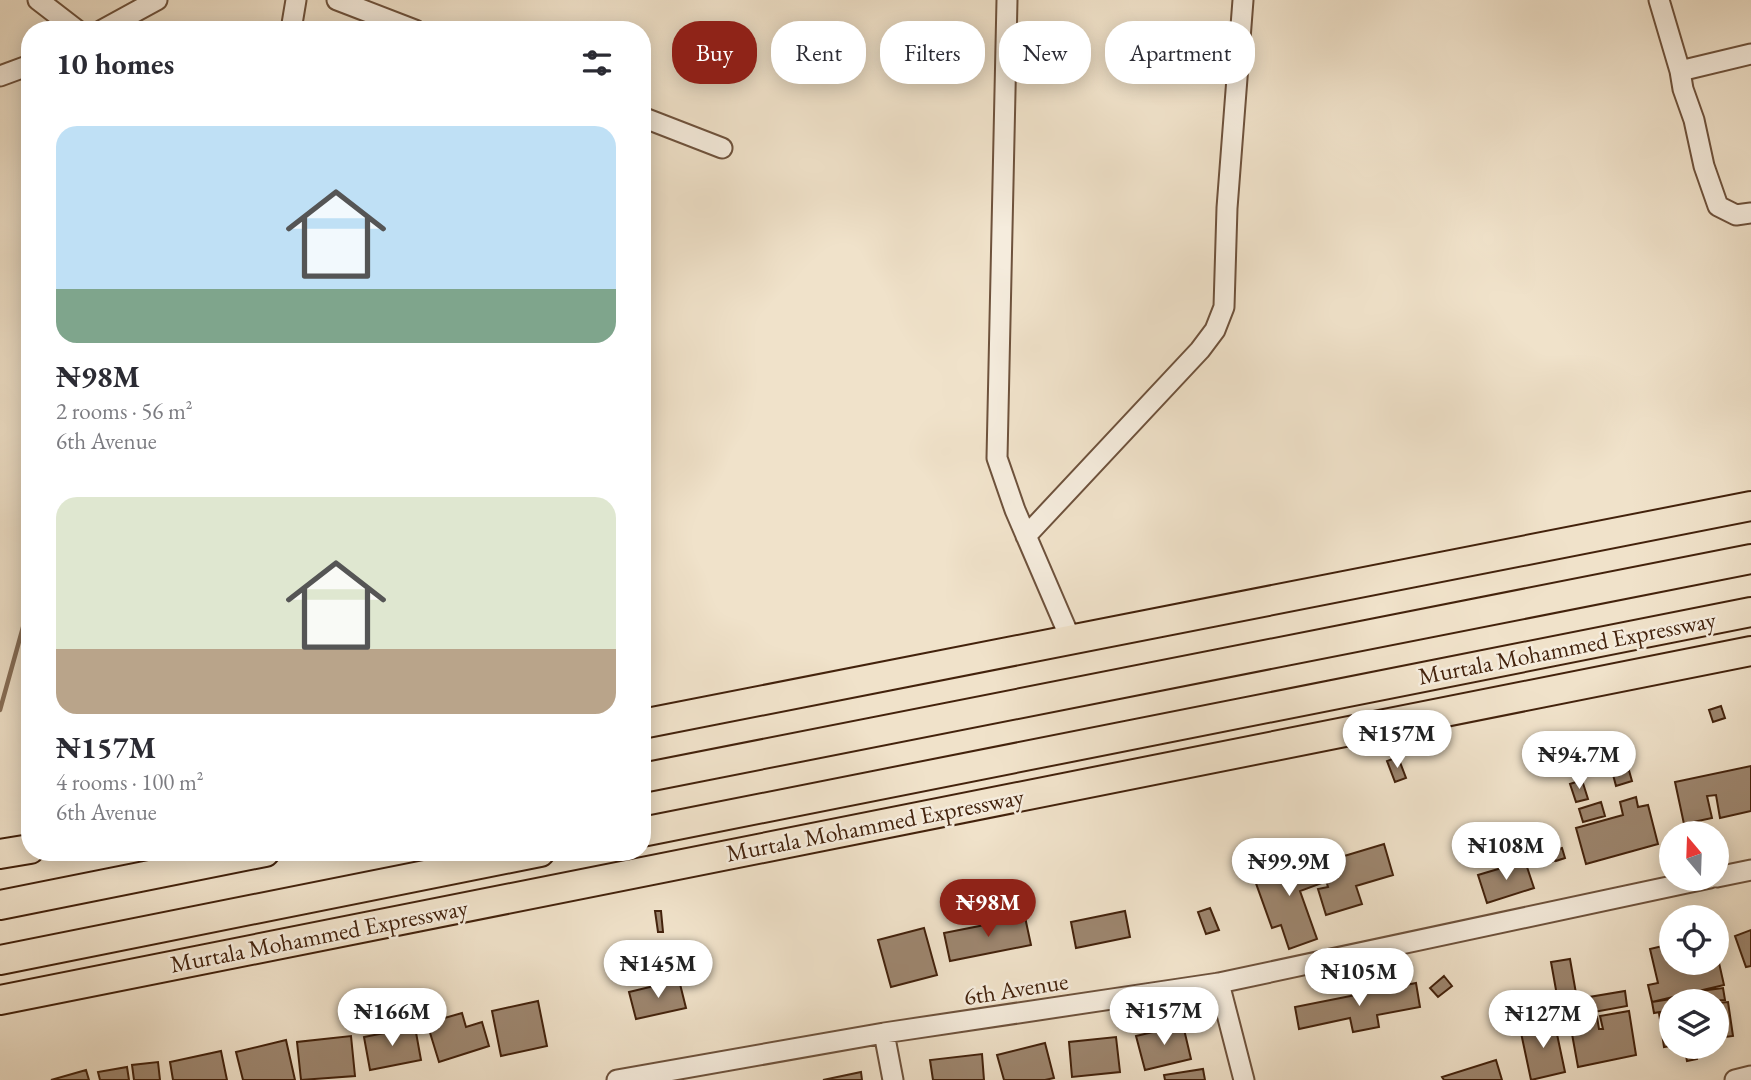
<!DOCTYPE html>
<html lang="en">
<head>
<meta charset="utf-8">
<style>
	:root { --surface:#fff; --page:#f2f2f3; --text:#2b2b33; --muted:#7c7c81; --accent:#8f2418 }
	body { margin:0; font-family:"EB Garamond",serif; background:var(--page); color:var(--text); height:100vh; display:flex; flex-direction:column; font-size:26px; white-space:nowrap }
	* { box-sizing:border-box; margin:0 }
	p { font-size:23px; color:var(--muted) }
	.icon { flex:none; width:38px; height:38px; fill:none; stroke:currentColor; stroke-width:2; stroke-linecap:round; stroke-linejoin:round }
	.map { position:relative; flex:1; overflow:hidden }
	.sheet { position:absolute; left:21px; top:21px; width:630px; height:840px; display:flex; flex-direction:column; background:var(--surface); border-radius:28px; box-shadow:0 4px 18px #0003 }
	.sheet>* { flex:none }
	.hud { position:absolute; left:672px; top:21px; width:665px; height:63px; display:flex; gap:14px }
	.needle { width:46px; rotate:341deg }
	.buttons { position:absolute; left:1659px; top:821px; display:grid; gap:14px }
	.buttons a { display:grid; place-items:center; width:70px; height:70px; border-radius:50%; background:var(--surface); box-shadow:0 4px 18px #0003; font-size:35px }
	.price { position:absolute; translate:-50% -60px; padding:0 16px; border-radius:24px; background:#fff; color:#222; font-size:23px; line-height:46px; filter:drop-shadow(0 2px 4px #0008) }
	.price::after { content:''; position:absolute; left:50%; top:42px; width:21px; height:16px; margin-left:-10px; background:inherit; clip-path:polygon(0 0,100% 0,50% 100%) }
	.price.selected { background:var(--accent); color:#fff }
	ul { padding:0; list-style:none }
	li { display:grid; align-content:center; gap:14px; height:371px; padding:0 35px }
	li span { display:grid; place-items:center; height:217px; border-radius:21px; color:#555 }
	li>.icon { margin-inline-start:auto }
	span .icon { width:126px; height:126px; fill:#fffc; stroke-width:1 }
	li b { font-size:30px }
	h2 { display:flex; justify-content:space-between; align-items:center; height:84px; padding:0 35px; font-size:30px }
	.pill { padding:0 24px; border-radius:28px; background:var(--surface); box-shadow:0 4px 18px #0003; font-size:24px; line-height:63px }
	.pill.selected { background:var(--accent); color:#fff }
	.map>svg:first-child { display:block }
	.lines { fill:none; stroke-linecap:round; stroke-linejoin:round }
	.stream { stroke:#876e57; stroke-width:4.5 }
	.building { fill:#9d866f; stroke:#43220c; stroke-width:2 }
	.minor-casing { stroke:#6e523c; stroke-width:23 }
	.highway-casing { stroke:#43220c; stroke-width:32 }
	.minor { stroke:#f5ecdd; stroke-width:19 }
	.highway { stroke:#f0e2ca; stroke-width:28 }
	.labels { text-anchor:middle; stroke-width:5; stroke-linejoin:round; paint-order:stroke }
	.street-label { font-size:24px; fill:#43220c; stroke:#f5ecdd }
</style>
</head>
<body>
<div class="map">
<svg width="1751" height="1080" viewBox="0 0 1751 1080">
	<rect width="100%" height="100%" fill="#f0e2ca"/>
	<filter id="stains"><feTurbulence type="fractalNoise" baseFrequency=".00286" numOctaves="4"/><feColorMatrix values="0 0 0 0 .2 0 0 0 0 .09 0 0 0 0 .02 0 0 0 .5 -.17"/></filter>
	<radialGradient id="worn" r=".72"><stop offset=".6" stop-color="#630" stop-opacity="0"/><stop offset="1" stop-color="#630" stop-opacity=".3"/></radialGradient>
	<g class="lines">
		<path class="stream" d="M0,710L25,620L30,618"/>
	</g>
	<path class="building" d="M1721,706L1725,718L1713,722L1709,710Z
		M1398,757L1406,778L1395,782L1387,761Z
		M1751,766V811L1720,818L1716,795L1707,796L1712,818L1684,824L1675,782Z
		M1628,767L1632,781L1616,786L1612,771Z
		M1582,780L1588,799L1576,802L1570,784Z
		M1636,797L1638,807L1648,805L1658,844L1586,864L1576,828L1623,815L1620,802Z
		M1601,802L1605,816L1583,822L1579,809Z
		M1384,844L1393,875L1356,886L1362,904L1326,915L1318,889L1328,887L1321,863Z
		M1562,848L1565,858L1556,861L1552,851Z
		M1551,851L1554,861L1542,866L1539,856Z
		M1312,854L1322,883L1300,891L1317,939L1289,949L1281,925L1272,928L1253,875Z
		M1525,861L1534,888L1487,903L1478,875Z
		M1210,908L1219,930L1206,934L1198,912Z
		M655,911H661L663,932H658Z
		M1125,911L1130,937L1076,948L1071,922Z
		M1025,917L1031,945L950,961L944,933Z
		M924,928L937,975L891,987L878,940Z
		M1751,930V966L1746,967L1735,936Z
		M1671,944V962H1717V954L1724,985L1652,1002L1648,985L1658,983L1650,949Z
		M1570,959L1577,999L1625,991L1627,1006L1561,1018L1551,962Z
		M1444,976L1452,986L1438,997L1430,988Z
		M679,980L686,1008L636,1019L629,992Z
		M1416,983L1420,1007L1377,1015L1379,1027L1353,1032L1350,1018L1299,1029L1295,1007Z
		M1723,988L1725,1000L1702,1001L1700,991Z
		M1677,998L1678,1001H1671V1010L1654,1013L1652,1002Z
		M538,1001L547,1046L501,1056L492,1011Z
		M1728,1002L1733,1036L1717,1038V1003Z
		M1629,1011L1636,1055L1578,1067L1570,1023L1597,1017L1599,1029H1603L1600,1016Z
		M1671,1011V1046L1664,1047L1659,1013Z
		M462,1013L466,1027L482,1022L489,1046L439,1062L427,1023Z
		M1554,1020L1565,1072L1531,1080L1520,1028Z
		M1183,1025L1191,1059L1145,1070L1136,1036Z
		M415,1027L421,1060L370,1070L364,1037Z
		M351,1036L355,1076L301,1080L297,1042Z
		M1116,1037L1120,1072L1072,1077L1069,1042Z
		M286,1040L295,1080H243L236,1052Z
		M1045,1043L1054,1078L1045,1080H1004L997,1055Z
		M1695,1049L1697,1059L1687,1061L1685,1051Z
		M221,1051L227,1080H173L170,1062Z
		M982,1054L984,1080H933L930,1060Z
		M1496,1060L1502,1080H1444L1442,1077Z
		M158,1062L160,1080H134L132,1065Z
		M127,1067L129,1080H100L98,1072Z
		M1203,1069L1205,1080H1165L1164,1075Z
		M86,1070L89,1080H51Z
		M861,1072L862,1080H823Z"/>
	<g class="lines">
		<g class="minor-casing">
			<path id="minor" d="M38,0L77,30
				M337,0L415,30
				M1007,0L997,458L1015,510L1071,640
				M1659,0L1680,71L1683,89L1694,120L1704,166L1718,206L1736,215L1751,213
				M102,30L157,0
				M291,30L296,0
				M1680,71L1751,54
				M0,76L30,65
				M642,117L722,148
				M1026,536L1200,350L1215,330L1224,307L1227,208L1243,0
				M1717,877L1751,870
				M1219,983L1244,1080
				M884,1033L893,1080
				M617,1080L884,1033L1219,983L1710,878
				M1735,1080L1751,1076"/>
		</g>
		<g class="highway-casing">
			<path id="highway" d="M642,724L1751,506
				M642,778L1751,559
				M642,832L1751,612
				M0,854L30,849
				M0,905L265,852
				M0,960L540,852
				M0,1000L1751,651"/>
		</g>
		<use href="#minor" class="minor"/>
		<use href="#highway" class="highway"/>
	</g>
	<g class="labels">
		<g class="street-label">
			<text transform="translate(1567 648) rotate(-11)" y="8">Murtala Mohammed Expressway</text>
			<text transform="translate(875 825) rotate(-11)" y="8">Murtala Mohammed Expressway</text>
			<text transform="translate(319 936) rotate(-11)" y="8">Murtala Mohammed Expressway</text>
			<text transform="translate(1016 989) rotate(-9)" y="8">6th Avenue</text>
		</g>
	</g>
	<rect width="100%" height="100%" filter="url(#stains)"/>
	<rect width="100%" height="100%" fill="url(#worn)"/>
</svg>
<div class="buttons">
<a><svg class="needle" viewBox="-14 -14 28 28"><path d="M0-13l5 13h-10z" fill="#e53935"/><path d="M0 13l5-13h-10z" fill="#7c7c81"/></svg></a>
<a><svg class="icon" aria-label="locate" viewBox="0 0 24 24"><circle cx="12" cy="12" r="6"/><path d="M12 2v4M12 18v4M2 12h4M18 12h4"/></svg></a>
<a><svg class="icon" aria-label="layers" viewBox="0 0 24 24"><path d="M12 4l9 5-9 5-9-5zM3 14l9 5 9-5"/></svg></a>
</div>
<b class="price" style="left:1397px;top:770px">₦157M</b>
<b class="price" style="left:1579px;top:791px">₦94.7M</b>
<b class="price" style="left:1506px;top:882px">₦108M</b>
<b class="price" style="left:1289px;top:898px">₦99.9M</b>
<b class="price selected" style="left:988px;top:939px">₦98M</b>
<b class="price" style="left:658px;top:1000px">₦145M</b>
<b class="price" style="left:1359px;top:1008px">₦105M</b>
<b class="price" style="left:1164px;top:1047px">₦157M</b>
<b class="price" style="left:392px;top:1048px">₦166M</b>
<b class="price" style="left:1543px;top:1050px">₦127M</b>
<div class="hud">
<a class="pill selected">Buy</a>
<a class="pill">Rent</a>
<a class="pill">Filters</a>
<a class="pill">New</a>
<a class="pill">Apartment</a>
</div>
<section class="sheet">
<h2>10 homes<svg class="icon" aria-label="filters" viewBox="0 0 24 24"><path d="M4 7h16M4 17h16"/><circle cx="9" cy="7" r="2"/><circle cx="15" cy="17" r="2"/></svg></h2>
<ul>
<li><span style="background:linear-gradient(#bfe0f5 75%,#7fa58c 0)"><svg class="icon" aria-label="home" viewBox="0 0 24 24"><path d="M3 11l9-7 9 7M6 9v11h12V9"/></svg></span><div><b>₦98M</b><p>2 rooms · 56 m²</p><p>6th Avenue</p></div></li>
<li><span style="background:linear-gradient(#dfe7d0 70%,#b9a48a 0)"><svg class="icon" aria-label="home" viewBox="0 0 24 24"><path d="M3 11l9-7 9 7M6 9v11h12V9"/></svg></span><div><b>₦157M</b><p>4 rooms · 100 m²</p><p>6th Avenue</p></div></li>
</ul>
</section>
</div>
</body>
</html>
